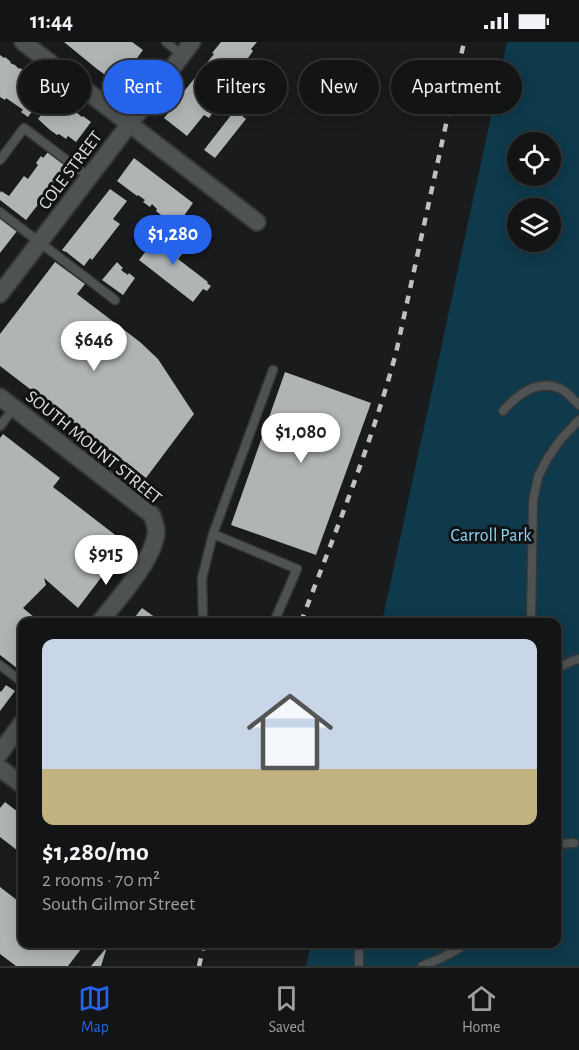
<!DOCTYPE html>
<html lang="en">
<head>
<meta charset="utf-8">
<style>
	:root { --surface:#131415; --page:#1c1d1e; --text:#f1f3f6; --muted:#9d9ea0; --line:#323334; --accent:#2563eb }
	body { margin:0; font-family:"Alegreya Sans",sans-serif; background:var(--page); color:var(--text); height:100vh; display:flex; flex-direction:column; font-size:22px; white-space:nowrap }
	* { box-sizing:border-box; margin:0 }
	p { font-size:20px; color:var(--muted) }
	.icon { flex:none; width:33px; height:33px; fill:none; stroke:currentColor; stroke-width:2; stroke-linecap:round; stroke-linejoin:round }
	.map { position:relative; flex:1; overflow:hidden }
	.panel { position:absolute; left:18px; top:576px; width:543px; height:330px; display:flex; flex-direction:column; background:var(--surface); border-radius:12px; box-shadow:0 3px 15px #0003,0 0 0 2px var(--line) }
	.panel>* { flex:none }
	.top-card { position:absolute; left:18px; top:18px; width:543px; height:54px; display:flex; gap:12px }
	.fabs { position:absolute; left:507px; top:90px; display:grid; gap:12px }
	.fabs a { display:grid; place-items:center; width:54px; height:54px; border-radius:50%; background:var(--surface); box-shadow:0 3px 15px #0003,0 0 0 2px var(--line); font-size:30px }
	.price { position:absolute; translate:-50% -51px; padding:0 14px; border-radius:21px; background:#fff; color:#222; font-size:20px; line-height:39px; filter:drop-shadow(0 2px 3px #0008) }
	.price::after { content:''; position:absolute; left:50%; top:36px; width:18px; height:14px; margin-left:-9px; background:inherit; clip-path:polygon(0 0,100% 0,50% 100%) }
	.price.active { background:var(--accent); color:#fff }
	ul { padding:0; list-style:none }
	li { display:grid; align-content:center; gap:12px; height:318px; padding:0 24px }
	li span { display:grid; place-items:center; height:186px; border-radius:12px; color:#555 }
	li>.icon { margin-inline-start:auto }
	span .icon { width:108px; height:108px; fill:#fffc; stroke-width:1 }
	li b { font-size:26px }
	.pill { padding:0 21px; border-radius:27px; background:var(--surface); box-shadow:0 3px 15px #0003,0 0 0 2px var(--line); font-size:21px; line-height:54px }
	.pill.active { background:var(--accent); color:#fff }
	.status { display:flex; justify-content:space-between; align-items:center; height:42px; padding:0 30px; background:var(--surface); direction:ltr }
	.status svg { height:16px; fill:currentColor }
	.tab-bar { display:flex; justify-content:space-around; align-items:center; height:84px; border-top:2px solid var(--line); background:var(--surface); font-size:16px; color:var(--muted) }
	.tab-bar a { display:grid; justify-items:center; gap:3px }
	.tab-bar .active { color:var(--accent) }
	.map>svg:first-child { display:block }
	.green { fill:#0e3a4b; fill-rule:evenodd }
	.building { fill:#b0b4b5 }
	.lines { fill:none; stroke-linecap:round; stroke-linejoin:round }
	.lane-casing { stroke:#353637; stroke-width:11 }
	.street-casing { stroke:#353637; stroke-width:20 }
	.lane { stroke:#4f5253; stroke-width:8 }
	.street { stroke:#4f5253; stroke-width:16 }
	.rail { stroke:#bec0c1; stroke-width:4.5; stroke-dasharray:8 8; stroke-linecap:butt }
	.labels { text-anchor:middle; stroke-width:6; stroke-linejoin:round; paint-order:stroke }
	.street-label { font-size:18px; fill:#dddfe0; stroke:#101213 }
	.park-label { font-size:18px; fill:#8dd6f8; stroke:#101213 }
</style>
</head>
<body>
<div class="status"><b>11:44</b><svg viewBox="0 0 49 12"><path d="M0 12V9h3v3zM5 12V6h3v6zM10 12V3h3v9zM15 12V0h3v12zM26 1h20v11H26zM47 4h2v5h-2z"/></svg></div>
<div class="map">
<svg width="579" height="924" viewBox="0 0 579 924">
	<rect width="100%" height="100%" fill="#191b1c"/>
	<path class="green" d="M507,0H579V924H306L311,902H556V580H382ZM518,100H550V134H518ZM518,166H550V200H518Z"/>
	<path class="building" d="M64,0H132L143,8L118,42L97,27Z
		M221,0H257L251,7L253,9L248,16L249,17L226,45L225,44L220,50L222,51L210,65L214,69L209,76L204,73L187,94L164,76L170,69L169,68L214,12L212,11Z
		M0,13L4,16L5,15L11,20L10,21L15,23L19,27L20,26L27,31L26,33L27,34H30L33,38L35,39V38L42,43L41,44L45,45L82,75L83,74L91,80L76,100L68,94L66,97L59,92L57,93L50,88L38,77L41,73L33,68L28,75L21,70L23,68L22,67L6,56L5,58L0,55Z
		M235,68L246,77L215,116L204,108Z
		M49,109L69,123L26,178L0,158V151L1,149L9,154L24,134L28,137L38,123L36,121L41,114L43,116Z
		M134,116L193,161L176,185L156,169L157,167L152,162L150,165L143,160L145,158L138,153L137,154L117,139Z
		M110,147L127,159L113,177L120,182L92,218L90,216L84,224L65,209V210L62,208Z
		M0,176L17,189L0,211Z
		M163,187L187,206L178,217L208,240L207,241L211,244L207,249L203,247L193,260L139,218Z
		M55,220L85,242L77,252L140,300L158,317L194,372L146,436L0,324V292Z
		M117,220L123,226L121,228L128,233L129,231L135,236L123,253L102,238Z
		M285,330L371,361L316,513L231,483Z
		M3,392L60,436L53,445L127,502L124,506L125,507L123,510L122,508L78,566L44,536L46,543L23,566L40,580H22V630L0,613V396Z
		M142,566L159,578V580H131Z
		M6,643L15,649L0,669V649L1,650Z
		M5,760L22,773V812L0,795V766Z
		M0,845L22,862V902H85L68,924H16L0,912Z
		M107,905L101,924H91Z"/>
	<g class="lines">
		<g class="lane-casing">
			<path id="lane" d="M166,0L182,13
				M0,118L24,86L89,135
				M0,170L115,258
				M503,369C517,353 538,336 561,347C568,351 573,357 579,363
				M0,384L14,366
				M213,492L297,527L274,580
				M203,580L202,536L213,492L273,328
				M531,580L533,459L538,435L547,417L561,397L579,378
				M0,623L22,640
				M556,627L572,619L579,617
				M556,802L574,801
				M359,924V902
				M422,924C437,918 452,912 465,902"/>
		</g>
		<g class="street-casing">
			<path id="street" d="M23,0L257,180
				M0,252L192,0
				M0,355L152,473C154,479 157,486 156,492C152,520 117,558 100,580
				M0,711L22,681
				M0,726L22,743"/>
		</g>
		<use href="#lane" class="lane"/>
		<use href="#street" class="street"/>
		<path class="rail" d="M301,580C335,491 371,403 396,311L464,0
			M199,924L204,902"/>
	</g>
	<g class="labels">
		<g class="street-label">
			<text transform="translate(70 128) rotate(-53)" y="6">COLE STREET</text>
			<text transform="translate(94 405) rotate(39)" y="6">SOUTH MOUNT STREET</text>
		</g>
		<g class="park-label">
			<text x="491" y="499">Carroll Park</text>
		</g>
	</g>
</svg>
<div class="fabs">
<a><svg class="icon" aria-label="locate" viewBox="0 0 24 24"><circle cx="12" cy="12" r="6"/><path d="M12 2v4M12 18v4M2 12h4M18 12h4"/></svg></a>
<a><svg class="icon" aria-label="layers" viewBox="0 0 24 24"><path d="M12 4l9 5-9 5-9-5zM3 14l9 5 9-5"/></svg></a>
</div>
<b class="price active" style="left:173px;top:224px">$1,280</b>
<b class="price" style="left:94px;top:330px">$646</b>
<b class="price" style="left:301px;top:422px">$1,080</b>
<b class="price" style="left:106px;top:544px">$915</b>
<div class="top-card">
<a class="pill">Buy</a>
<a class="pill active">Rent</a>
<a class="pill">Filters</a>
<a class="pill">New</a>
<a class="pill">Apartment</a>
</div>
<section class="panel">
<ul>
<li><span style="background:linear-gradient(#c9d6e8 70%,#c2b280 0)"><svg class="icon" aria-label="home" viewBox="0 0 24 24"><path d="M3 11l9-7 9 7M6 9v11h12V9"/></svg></span><div><b>$1,280/mo</b><p>2 rooms · 70 m²</p><p>South Gilmor Street</p></div></li>
</ul>
</section>
</div>
<nav class="tab-bar">
<a class="active"><svg class="icon" aria-label="map" viewBox="0 0 24 24"><path d="M3 6l6-2 6 2 6-2v14l-6 2-6-2-6 2zM9 4v14M15 6v14"/></svg>Map</a>
<a><svg class="icon" aria-label="saved" viewBox="0 0 24 24"><path d="M7 4h10v16l-5-4-5 4z"/></svg>Saved</a>
<a><svg class="icon" aria-label="home" viewBox="0 0 24 24"><path d="M3 11l9-7 9 7M6 9v11h12V9"/></svg>Home</a>
</nav>
</body>
</html>
